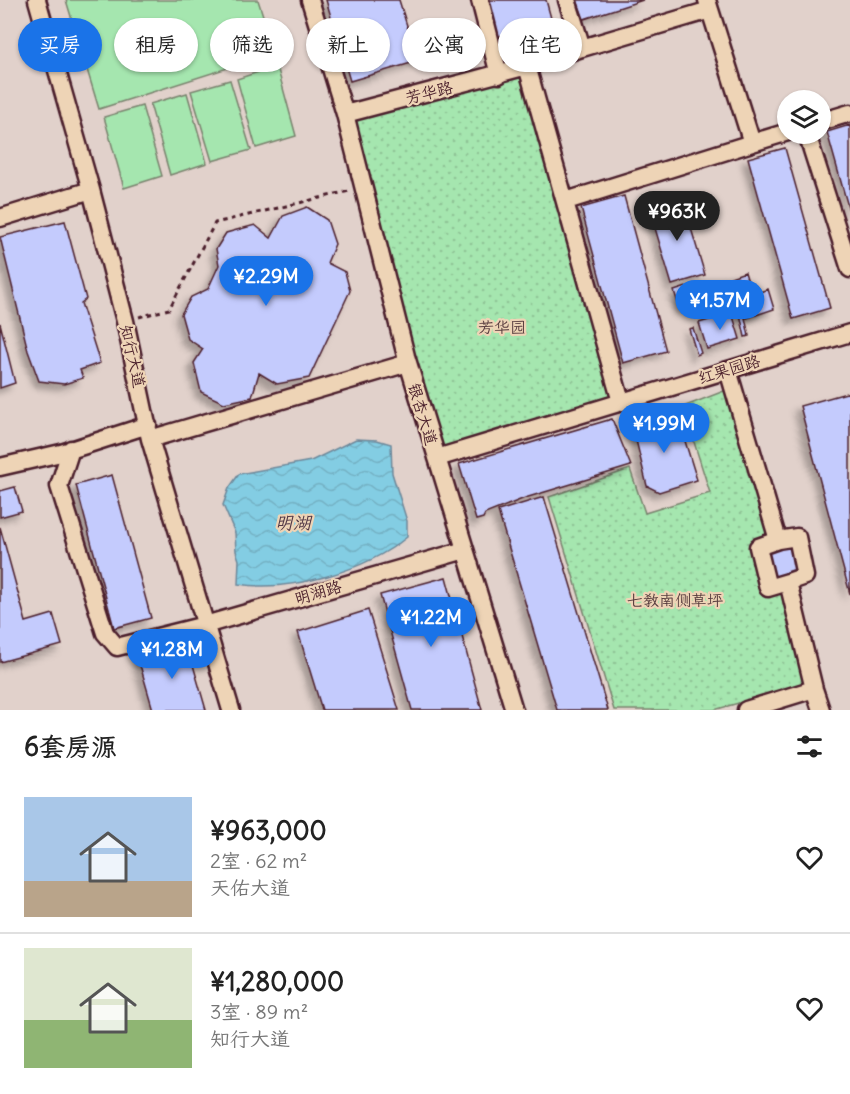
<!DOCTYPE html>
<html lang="zh">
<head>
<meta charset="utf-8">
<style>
	:root { --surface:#fff; --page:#f2f2f2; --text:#222; --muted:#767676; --line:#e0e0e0; --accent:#1a73e8 }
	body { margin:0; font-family:Delius,"LXGW WenKai TC",sans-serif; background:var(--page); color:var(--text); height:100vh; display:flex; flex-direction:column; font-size:22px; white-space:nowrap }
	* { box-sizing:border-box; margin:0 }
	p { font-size:20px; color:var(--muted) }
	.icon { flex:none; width:33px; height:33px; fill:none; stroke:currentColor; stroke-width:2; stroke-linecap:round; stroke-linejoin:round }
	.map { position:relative; height:710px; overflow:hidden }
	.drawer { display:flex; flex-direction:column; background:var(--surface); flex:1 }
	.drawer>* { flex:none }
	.top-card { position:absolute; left:18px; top:18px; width:814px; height:54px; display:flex; gap:12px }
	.tools { position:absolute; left:777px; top:90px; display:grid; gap:12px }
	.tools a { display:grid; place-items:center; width:54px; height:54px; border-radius:50%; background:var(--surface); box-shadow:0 2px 4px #0004; font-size:30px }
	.price { position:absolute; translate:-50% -51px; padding:0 14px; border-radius:21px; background:var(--accent); color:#fff; font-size:20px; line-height:39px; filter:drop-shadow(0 2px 3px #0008) }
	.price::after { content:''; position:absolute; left:50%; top:36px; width:18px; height:14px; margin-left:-9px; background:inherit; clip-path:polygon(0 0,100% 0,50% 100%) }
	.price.current { background:#222; color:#fff }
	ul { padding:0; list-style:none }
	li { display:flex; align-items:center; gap:18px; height:150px; padding:0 24px }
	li+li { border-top:2px solid var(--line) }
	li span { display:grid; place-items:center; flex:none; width:168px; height:120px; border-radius:0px; color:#555 }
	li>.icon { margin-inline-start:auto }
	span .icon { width:72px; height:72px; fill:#fffc; stroke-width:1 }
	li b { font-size:26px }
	h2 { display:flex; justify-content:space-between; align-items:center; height:72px; padding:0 24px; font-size:26px }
	.chip { padding:0 21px; border-radius:27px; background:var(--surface); box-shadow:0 2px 4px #0004; font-size:21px; line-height:54px }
	.chip.current { background:var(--accent); color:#fff }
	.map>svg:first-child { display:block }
	.grass { fill:#a5e6af; stroke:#78826d; stroke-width:1.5 }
	.park { fill:url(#park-dots); stroke:#78826d; stroke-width:1.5 }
	.water { fill:url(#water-waves); stroke:#6c8799; stroke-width:1.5 }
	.building { fill:#c4cbfd; stroke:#4a1f2b; stroke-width:1.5; filter:url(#shadow) }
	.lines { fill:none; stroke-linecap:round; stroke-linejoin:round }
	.street-casing { stroke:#4a1f2b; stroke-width:21 }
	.path { stroke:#4a1f2b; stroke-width:3; stroke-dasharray:4.5 4.5; stroke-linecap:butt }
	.street { stroke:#eed4b6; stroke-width:16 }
	.labels { text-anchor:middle; stroke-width:4.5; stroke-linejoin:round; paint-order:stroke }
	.street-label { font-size:16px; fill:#4a1f2b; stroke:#eed4b6 }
	.park-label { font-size:16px; fill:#583d3f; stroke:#eed4b6 }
	.water-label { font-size:18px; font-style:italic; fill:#533947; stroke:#eed4b6 }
</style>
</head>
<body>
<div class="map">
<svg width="850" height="710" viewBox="0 0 850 710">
	<defs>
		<pattern id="park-dots" width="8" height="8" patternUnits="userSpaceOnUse" patternTransform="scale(1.5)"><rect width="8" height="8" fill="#a5e6af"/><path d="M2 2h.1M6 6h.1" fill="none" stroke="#90c597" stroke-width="1.8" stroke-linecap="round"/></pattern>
		<pattern id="water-waves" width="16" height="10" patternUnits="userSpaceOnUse" patternTransform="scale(1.5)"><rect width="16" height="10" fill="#83cde3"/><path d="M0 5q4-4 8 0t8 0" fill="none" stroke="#73b0c3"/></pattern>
		<filter id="shadow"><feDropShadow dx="-5.5" dy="5.5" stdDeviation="3" flood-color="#0004"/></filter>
	</defs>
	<rect width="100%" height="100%" fill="#e1d1cb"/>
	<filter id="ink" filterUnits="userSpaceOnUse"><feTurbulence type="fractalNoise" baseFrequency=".0167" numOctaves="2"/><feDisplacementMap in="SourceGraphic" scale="12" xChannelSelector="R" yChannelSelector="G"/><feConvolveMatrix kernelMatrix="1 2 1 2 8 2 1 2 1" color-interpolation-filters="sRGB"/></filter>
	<g filter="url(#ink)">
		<path class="grass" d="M66,0H258L275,53L99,109Z
			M277,66L296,136L256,148L237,79Z
			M230,80L251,150L212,161L191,91Z
			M187,93L207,163L170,175L150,104Z
			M142,106L162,176L124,188L104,117Z"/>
		<path class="park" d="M530,74L620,396L435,453L351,112Z
			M729,389L785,588L809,683L714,710H614L549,497L630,469L645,513L710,493L683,407Z"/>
		<path class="water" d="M356,439L377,440L391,444L392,473L407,521V537C367,570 290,593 238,584L239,560L236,551L235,533L223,505L229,488L239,474L311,461Z"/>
		<path class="building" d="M326,0H399L418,61L350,81Z
			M483,0H546L552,22L493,38Z
			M577,0H643L584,19Z
			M850,125V214L827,132Z
			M785,148L830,308L793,319L748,158Z
			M624,196L666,351L623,363L581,208Z
			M682,198L705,275L672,285L649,208Z
			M307,207L327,220L335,244L327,263L345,272L350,291L309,378L277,384L259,373L252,397L224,403L201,392L194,363L203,349L188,339L181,314L191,297L208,289L219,265L216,249L226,233L255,225L271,238L283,216Z
			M65,221L86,299L81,303L100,363L80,370L83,378L64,384L39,381L28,351L0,237Z
			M745,272L751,292L738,296L731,277Z
			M696,284L702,302L680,309L674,291Z
			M768,289L774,309L747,318L741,299Z
			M732,313L740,339L707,349L699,323Z
			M744,313L749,336L745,337L740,314Z
			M0,323L15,383L0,388Z
			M693,328L701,353L697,355L689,329Z
			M850,392V594L800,406Z
			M677,415L697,480L659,492L647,486L635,436L637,424Z
			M612,419L631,466L525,498L485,514L483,518L476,520L459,464Z
			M112,475L151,618L114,628L76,485Z
			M15,487L22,511L0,517V491Z
			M544,497L608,710H557L498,511Z
			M0,527L26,622L53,614L62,645L0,662Z
			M792,544L800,574L771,582L763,551Z
			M446,577L482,710H412L380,595Z
			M368,610L399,710H322L298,632Z
			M187,644L206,710H153L138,658Z"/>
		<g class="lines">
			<g class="street-casing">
				<path id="street" d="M37,0L91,190L125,321L150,439L231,710
					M310,0L345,114L406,356L514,710
					M480,0L499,75
					M567,0L582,48
					M710,10L752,143L788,132
					M527,66L621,402
					M345,114L527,66L582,48L710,10L707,0
					M820,122L850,113
					M807,134L850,269
					M566,201L752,143
					M0,218L91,190
					M728,370L778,540L758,547L768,588L788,582L814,689L821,710
					M150,439L408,363
					M71,449L59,486L105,633L117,647L205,625L465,550
					M437,458L850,333
					M0,467L61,453L148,425
					M778,540L797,537L805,576L788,582
					M746,710L814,689"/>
			</g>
			<path class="path" d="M139,317L169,309L215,223L349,191"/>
			<use href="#street" class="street"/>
		</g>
	</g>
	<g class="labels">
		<g class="street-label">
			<text transform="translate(429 92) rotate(-14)" y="6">芳华路</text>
			<text transform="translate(133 356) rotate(77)" y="6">知行大道</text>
			<text transform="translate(729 369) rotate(-17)" y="6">红果园路</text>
			<text transform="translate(423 414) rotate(73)" y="6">银杏大道</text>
			<text transform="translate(318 592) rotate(-16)" y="6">明湖路</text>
		</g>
		<g class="park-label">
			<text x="502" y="333">芳华园</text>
			<text x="675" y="606">七教南侧草坪</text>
		</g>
		<g class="water-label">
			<text x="293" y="529">明湖</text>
		</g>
	</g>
</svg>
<div class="tools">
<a><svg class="icon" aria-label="layers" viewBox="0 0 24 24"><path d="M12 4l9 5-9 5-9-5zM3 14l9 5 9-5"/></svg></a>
</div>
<b class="price current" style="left:677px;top:242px">¥963K</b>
<b class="price" style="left:266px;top:307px">¥2.29M</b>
<b class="price" style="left:720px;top:331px">¥1.57M</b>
<b class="price" style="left:664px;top:454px">¥1.99M</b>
<b class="price" style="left:431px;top:648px">¥1.22M</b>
<b class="price" style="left:172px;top:680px">¥1.28M</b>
<div class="top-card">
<a class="chip current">买房</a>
<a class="chip">租房</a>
<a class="chip">筛选</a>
<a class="chip">新上</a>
<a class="chip">公寓</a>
<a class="chip">住宅</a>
</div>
</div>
<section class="drawer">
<h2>6套房源<svg class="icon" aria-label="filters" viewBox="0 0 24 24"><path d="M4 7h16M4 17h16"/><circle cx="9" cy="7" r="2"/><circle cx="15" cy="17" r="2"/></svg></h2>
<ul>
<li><span style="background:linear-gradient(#a9c7e8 70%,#b9a48a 0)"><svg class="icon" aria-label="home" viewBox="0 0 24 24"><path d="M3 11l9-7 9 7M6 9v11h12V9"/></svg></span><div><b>¥963,000</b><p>2室 · 62 m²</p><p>天佑大道</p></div><svg class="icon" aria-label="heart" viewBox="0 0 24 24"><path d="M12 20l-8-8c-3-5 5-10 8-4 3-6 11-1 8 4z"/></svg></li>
<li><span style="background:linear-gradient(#dfe7d0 60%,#8fb573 0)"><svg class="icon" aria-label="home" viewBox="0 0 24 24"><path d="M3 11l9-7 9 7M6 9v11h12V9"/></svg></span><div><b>¥1,280,000</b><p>3室 · 89 m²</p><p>知行大道</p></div><svg class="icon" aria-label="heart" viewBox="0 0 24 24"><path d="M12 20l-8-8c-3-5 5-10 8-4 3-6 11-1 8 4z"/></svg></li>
</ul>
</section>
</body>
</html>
